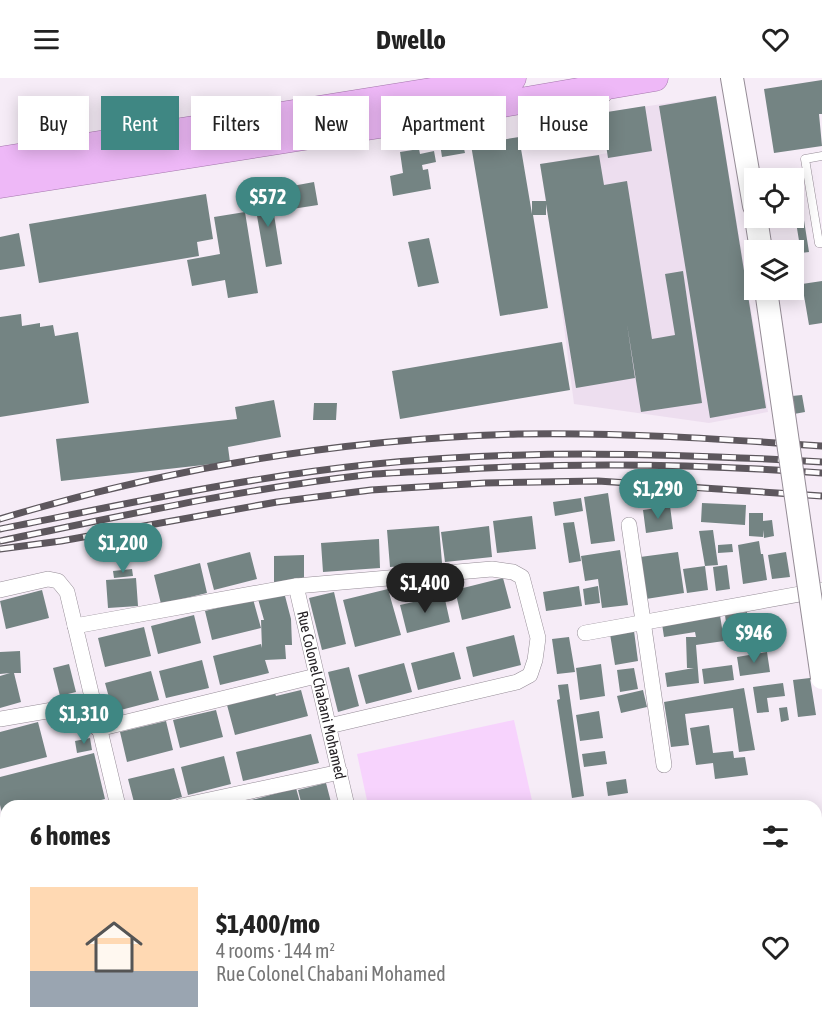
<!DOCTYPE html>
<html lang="en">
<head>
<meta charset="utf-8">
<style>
	:root { --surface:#fff; --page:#f6f6f6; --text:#222; --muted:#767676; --line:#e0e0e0; --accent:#3f8783 }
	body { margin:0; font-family:"Asap Condensed",sans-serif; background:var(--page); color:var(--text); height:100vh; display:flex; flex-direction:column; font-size:22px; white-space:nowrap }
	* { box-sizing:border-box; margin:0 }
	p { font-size:20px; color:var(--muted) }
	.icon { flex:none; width:33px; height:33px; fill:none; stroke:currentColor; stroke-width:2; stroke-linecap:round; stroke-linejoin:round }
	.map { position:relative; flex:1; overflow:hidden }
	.details { position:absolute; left:0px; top:722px; width:822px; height:236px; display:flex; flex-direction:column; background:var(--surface); border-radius:18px 18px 0 0; box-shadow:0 3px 15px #0003 }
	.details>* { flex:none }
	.guide { position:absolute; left:18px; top:18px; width:786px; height:54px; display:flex; gap:12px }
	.controls { position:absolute; left:744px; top:90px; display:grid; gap:12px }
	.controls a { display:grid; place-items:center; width:60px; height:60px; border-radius:0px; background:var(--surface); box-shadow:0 3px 15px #0003; font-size:30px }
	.price { position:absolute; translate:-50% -51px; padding:0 14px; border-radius:21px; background:var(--accent); color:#fff; font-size:20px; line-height:39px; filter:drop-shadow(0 2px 3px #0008) }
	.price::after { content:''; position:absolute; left:50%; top:36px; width:18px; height:14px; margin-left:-9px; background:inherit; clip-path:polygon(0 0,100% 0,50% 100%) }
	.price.selected { background:#222; color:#fff }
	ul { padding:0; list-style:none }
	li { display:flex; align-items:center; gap:18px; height:150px; padding:0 30px }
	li+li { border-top:2px solid var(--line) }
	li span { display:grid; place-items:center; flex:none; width:168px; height:120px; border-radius:0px; color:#555 }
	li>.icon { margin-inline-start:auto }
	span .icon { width:72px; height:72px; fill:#fffc; stroke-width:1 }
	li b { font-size:26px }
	h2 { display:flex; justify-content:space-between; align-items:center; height:72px; padding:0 30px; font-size:26px }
	.chip { padding:0 21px; border-radius:0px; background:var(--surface); box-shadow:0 3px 15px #0003; font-size:21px; line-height:54px }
	.chip.selected { background:var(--accent); color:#fff }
	header { display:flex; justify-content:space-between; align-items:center; height:78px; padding:0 30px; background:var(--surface); font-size:27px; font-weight:700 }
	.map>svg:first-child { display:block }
	.built { fill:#eddeef }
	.green { fill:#f7d3fd }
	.building { fill:#748483 }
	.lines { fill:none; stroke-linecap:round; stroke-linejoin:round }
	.service-casing { stroke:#958c96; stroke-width:9 }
	.minor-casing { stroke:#958c96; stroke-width:16 }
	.secondary-casing { stroke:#958c96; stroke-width:24 }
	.trunk-casing { stroke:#a477ac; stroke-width:27 }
	.service { stroke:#fff; stroke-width:8 }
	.minor { stroke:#fff; stroke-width:15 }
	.secondary { stroke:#fff; stroke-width:22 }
	.trunk { stroke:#eeb8f7; stroke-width:26 }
	.rail-casing { stroke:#5d575d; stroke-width:7 }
	.rail { stroke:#fefcfe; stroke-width:4.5; stroke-dasharray:14; stroke-linecap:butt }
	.secondary-bridge-casing { stroke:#958c96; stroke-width:24; stroke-linecap:butt }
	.secondary-bridge { stroke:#fff; stroke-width:22 }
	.labels { text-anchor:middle; stroke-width:6; stroke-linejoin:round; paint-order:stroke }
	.street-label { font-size:15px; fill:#242024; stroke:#fefcfe }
</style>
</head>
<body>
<header><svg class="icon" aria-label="menu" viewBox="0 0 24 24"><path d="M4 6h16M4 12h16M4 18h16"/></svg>Dwello<svg class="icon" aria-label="heart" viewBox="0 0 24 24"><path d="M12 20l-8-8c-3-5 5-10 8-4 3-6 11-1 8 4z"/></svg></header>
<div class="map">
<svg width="822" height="956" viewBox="0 0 822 956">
	<rect width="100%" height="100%" fill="#f6ecf7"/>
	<path class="built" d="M716,18L768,334L709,345L574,326L559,210L540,86L608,75L601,35Z
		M816,868H822V956H668L676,951H816Z"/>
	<path class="green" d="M514,642L533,727H368L357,676Z"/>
	<path class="building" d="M822,2V36H819L822,68L774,75L764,11Z
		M716,18L766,330L710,340L659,28Z
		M574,28L578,52L561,55L557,30Z
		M645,28L652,73L608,80L601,35Z
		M519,59L532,136V123H546L540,86L599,77L604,107L627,103L652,261L675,257L665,196L683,193L702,325L641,334L627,246L635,300L576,310L546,126V137H533L548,230L500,238L471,67Z
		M462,62L465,75L442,79L440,66Z
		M419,71L420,76L434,73L436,84L422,87L423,92L428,91L431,111L393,118L390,98L403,95L400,74Z
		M314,104L318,127L279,133L276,111Z
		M270,112L282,186L266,189L253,115Z
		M206,116L213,161L197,164L199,178L39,205L29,146Z
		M245,134L258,215L228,220L225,202L192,208L187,182L220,176L214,139Z
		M803,136L809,174L801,175L795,138Z
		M19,155L25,188L0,192V159Z
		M429,160L439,205L418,209L408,164Z
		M822,203V245L809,247L802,206Z
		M21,236L22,248L40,245V249L53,247L55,258L78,254L89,325L0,339V239Z
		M562,264L570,312L400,341L392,293Z
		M802,317L805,334L794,336L792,318Z
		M274,322L281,359L228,369L230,384L61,403L56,361L237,341L235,329Z
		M314,325H337L336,342H313Z
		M608,415L615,463L591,466L584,419Z
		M581,420L583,433L555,438L553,424Z
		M702,425L746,427L745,447L701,444Z
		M670,428L673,451L646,455L643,432Z
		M749,435H763V443L772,442L774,458L764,460L763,452V459L749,458Z
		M532,438L536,471L497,475L493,443Z
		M574,444L581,483L569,485L563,445Z
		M439,448L442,485L390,489L387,452Z
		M489,448L492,479L445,484L441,454Z
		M713,452L718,487L705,488L699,453Z
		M379,461L380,490L323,494L321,465Z
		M759,463L761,476H763L767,502L743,506L738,467Z
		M732,466L733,474L718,475V467Z
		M620,472L628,527L602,530L598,501L585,503L581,478Z
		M250,474L257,501L214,512L207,485Z
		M678,474L684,515L646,521L640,479Z
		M786,474L790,499L772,501L768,477Z
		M304,477V504L274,505V478Z
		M200,485L207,515L161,526L154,497Z
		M727,487L730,511L716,513L713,489Z
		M705,488L708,512L687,515L683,491Z
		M132,491L133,498L114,500L113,493Z
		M136,500L138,528L108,530L106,502Z
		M503,500L511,530L462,542L455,512Z
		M579,508L582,528L546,533L543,514Z
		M598,508L600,525L585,527L583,511Z
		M388,511L401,557L355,569L343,522Z
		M42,512L49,540L6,551L0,523Z
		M284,514L291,541L292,567H285L286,581L265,582L269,595L220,607L213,578L261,566L262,570L261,542H264L258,521Z
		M334,514L346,566L322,572L309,520Z
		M444,517L450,544L407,555L400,527Z
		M253,521L261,550L212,562L205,533Z
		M747,534L751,564L729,567L725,537Z
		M194,537L201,565L158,576L151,548Z
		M720,537L724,563L696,567L699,605L667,609L665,595L694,590H687L686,559H696L695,554L664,559L662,546Z
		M144,549L151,578L105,589L98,560Z
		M634,553L638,583L615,587L610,556Z
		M514,557L521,587L473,599L466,569Z
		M569,559L575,594L557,596L552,561Z
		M20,573L21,595H14L21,624L0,630V598L10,595L0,596V574Z
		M454,574L461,601L418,612L411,585Z
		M767,574L770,594L740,598L737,579Z
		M202,582L209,610L166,620L159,593Z
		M404,585L412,614L366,626L358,597Z
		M69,586L76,614L60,618L53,590Z
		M601,586L605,618L580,622L576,590Z
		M732,587L734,602L704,606L702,591Z
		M349,589L359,628L338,634L328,594Z
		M634,590L638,611L620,614L617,592Z
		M151,593L159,622L113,634L105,605Z
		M810,600L816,637L798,639L793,602Z
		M783,605L785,618L767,620L769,634L757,635L753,609Z
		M568,606L584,718L572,720L557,622L560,621L558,607Z
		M744,610L755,672L739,674L733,630L685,636L689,667L671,669L664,624Z
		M301,612L308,638L235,657L227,627L275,615L276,618Z
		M643,612L647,629L621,635L617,618Z
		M787,629L789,642L781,644L779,630Z
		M216,632L223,659L180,670L173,642Z
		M599,633L603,660L580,663L576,637Z
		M166,643L173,672L127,684L120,654Z
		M38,644L47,679L0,691V654Z
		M709,647L713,675L733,673L734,680L745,679L748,697L715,701L713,685L696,687L690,650Z
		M311,656L319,685L243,703L236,674Z
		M90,660L92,672L77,675L75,663Z
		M605,673L607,686L584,689L582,676Z
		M94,675L105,721L77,728H6L5,748L0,727V699Z
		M224,678L231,706L188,717L181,689Z
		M174,690L182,719L147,728H135L128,701Z
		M626,701L628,715L608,718L606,704Z
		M326,705L332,728H302L298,712Z
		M296,710L301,728H249L248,723Z
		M6,881V919L0,921V883Z
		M816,912L822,922V952L816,956H734L731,951H816Z
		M134,951H145L146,956H117Z
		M157,951H208L210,956H158Z
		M212,951H251V952L235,956H214Z
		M331,951H379L380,956H329L328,952Z"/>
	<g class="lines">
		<g class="service-casing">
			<path id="service" d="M538,28L579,52L610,15
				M822,78L805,81L819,165H822"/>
		</g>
		<g class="minor-casing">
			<g id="minor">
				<path d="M629,447L664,687"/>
				<path id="s1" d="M296,508L347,728"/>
				<path d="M0,512L48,501L58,503L67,514L118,728"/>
				<path d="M75,548L296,508L492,491L513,494L522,499L538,560L535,582L530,597L517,604L329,648"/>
				<path d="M585,555L822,512"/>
				<path d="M0,641L93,625"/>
				<path d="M98,651L316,598"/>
				<path d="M181,728L340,694"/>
				<path d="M816,842H822"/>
				<path d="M0,869L6,868"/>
				<path d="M399,951L400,956"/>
				<path d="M0,954L1,956"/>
				<path d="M63,956L85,951"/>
				<path d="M496,956L519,951"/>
			</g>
		</g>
		<g class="secondary-casing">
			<path id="secondary" d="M732,0L754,128
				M756,140L761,172"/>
		</g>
		<g class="trunk-casing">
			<path id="trunk" d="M0,82L513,0
				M0,107L386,46L655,0"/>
		</g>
		<use href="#service" class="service"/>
		<use href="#minor" class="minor"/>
		<use href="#secondary" class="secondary"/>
		<use href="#trunk" class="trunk"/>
		<g class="rail-casing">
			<path id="rail" d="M0,441C168,390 342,361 518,356C620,354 721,361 822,368
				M0,451C121,427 243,400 365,387C517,371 670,375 822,384
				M0,463C121,438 242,411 365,397C394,394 423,394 451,392C575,384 698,386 822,395
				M0,471L61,463L277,424L371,412L485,405L598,403L822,418"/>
		</g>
		<use href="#rail" class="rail"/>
		<g class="secondary-bridge-casing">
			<path id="secondary-bridge" d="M766,212L822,600"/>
		</g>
		<use href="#secondary-bridge" class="secondary-bridge"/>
	</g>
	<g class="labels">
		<g class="street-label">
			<text dy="5" stroke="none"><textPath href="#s1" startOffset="112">Rue Colonel Chabani Mohamed</textPath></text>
		</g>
	</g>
</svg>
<div class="controls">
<a><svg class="icon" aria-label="locate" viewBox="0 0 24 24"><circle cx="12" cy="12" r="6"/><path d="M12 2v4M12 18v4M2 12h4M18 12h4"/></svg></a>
<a><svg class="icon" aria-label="layers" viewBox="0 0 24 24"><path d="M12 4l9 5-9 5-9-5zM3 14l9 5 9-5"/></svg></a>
</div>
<b class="price" style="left:268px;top:150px">$572</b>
<b class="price" style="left:658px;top:442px">$1,290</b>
<b class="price" style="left:123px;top:496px">$1,200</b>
<b class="price selected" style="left:425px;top:536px">$1,400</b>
<b class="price" style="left:754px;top:586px">$946</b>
<b class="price" style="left:84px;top:667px">$1,310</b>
<div class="guide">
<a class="chip">Buy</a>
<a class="chip selected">Rent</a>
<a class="chip">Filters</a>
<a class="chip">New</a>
<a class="chip">Apartment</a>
<a class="chip">House</a>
</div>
<section class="details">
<h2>6 homes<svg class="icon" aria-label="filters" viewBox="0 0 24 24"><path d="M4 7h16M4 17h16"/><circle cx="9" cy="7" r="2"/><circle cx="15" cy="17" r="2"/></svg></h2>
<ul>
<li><span style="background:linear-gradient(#ffd9b3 70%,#9aa5b1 0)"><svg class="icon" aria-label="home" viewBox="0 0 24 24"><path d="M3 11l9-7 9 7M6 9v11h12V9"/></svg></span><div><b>$1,400/mo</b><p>4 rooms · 144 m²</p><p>Rue Colonel Chabani Mohamed</p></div><svg class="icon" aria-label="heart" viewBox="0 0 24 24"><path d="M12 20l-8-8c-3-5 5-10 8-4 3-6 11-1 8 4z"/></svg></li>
</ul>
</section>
</div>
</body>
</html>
